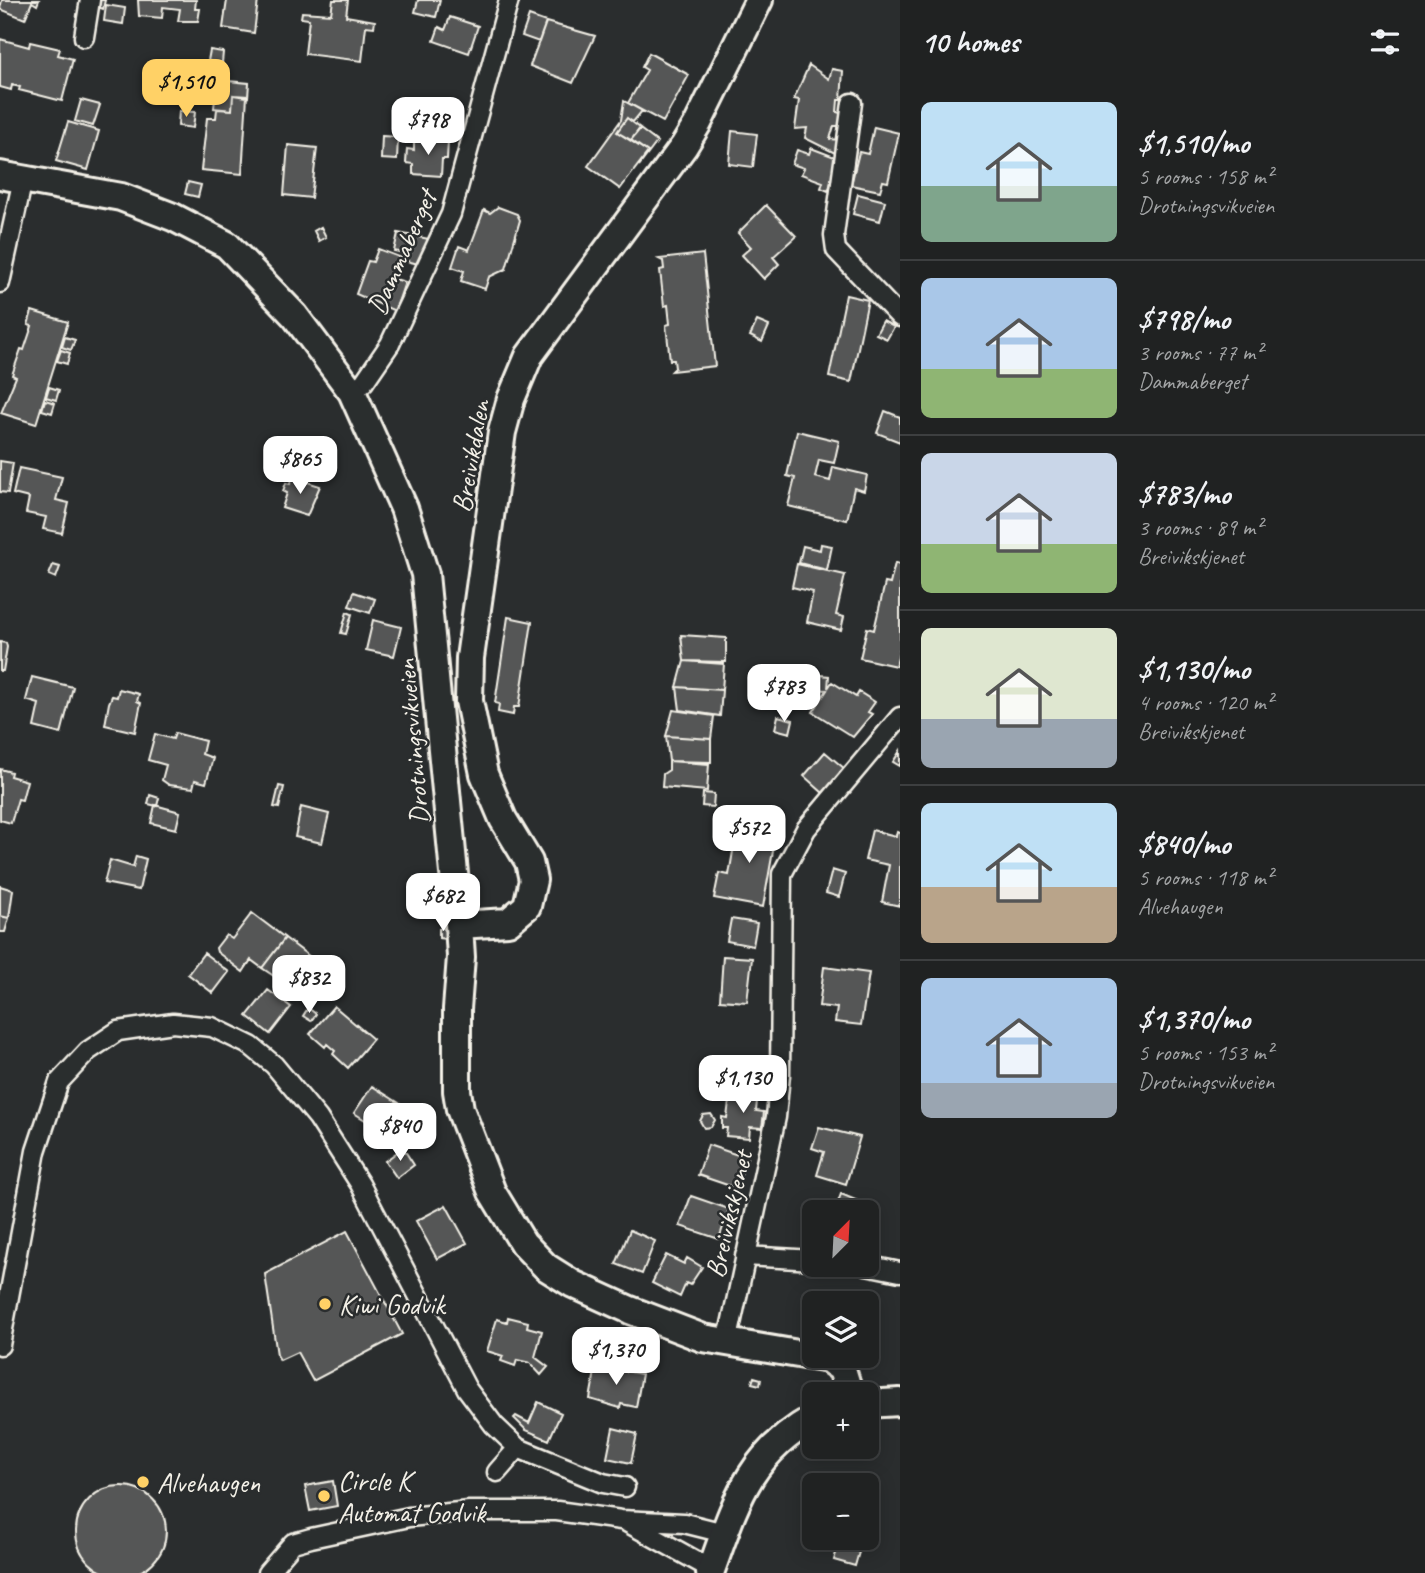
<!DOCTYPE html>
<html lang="en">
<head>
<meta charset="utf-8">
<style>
	:root { --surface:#202222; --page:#282a2a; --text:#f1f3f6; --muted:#a2a4a5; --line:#3d3f40; --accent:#ffd166 }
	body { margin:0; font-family:Caveat,sans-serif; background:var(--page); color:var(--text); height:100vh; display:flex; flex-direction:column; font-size:26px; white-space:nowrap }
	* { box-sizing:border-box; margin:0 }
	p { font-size:23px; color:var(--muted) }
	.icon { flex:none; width:38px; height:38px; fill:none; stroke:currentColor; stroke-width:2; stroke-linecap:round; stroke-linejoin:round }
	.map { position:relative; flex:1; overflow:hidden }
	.side { display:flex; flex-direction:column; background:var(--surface); width:525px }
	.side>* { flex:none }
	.needle { width:46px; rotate:24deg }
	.tools { position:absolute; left:802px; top:1200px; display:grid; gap:14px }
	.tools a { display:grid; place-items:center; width:77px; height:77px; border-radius:10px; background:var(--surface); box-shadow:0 4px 18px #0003,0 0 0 2px var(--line); font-size:35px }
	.price { position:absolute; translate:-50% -60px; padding:0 16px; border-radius:14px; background:#fff; color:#222; font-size:23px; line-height:46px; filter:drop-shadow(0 2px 4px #0008) }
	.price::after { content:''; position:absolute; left:50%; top:42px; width:21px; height:16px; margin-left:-10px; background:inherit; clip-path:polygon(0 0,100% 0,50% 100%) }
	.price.on { background:var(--accent); color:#111 }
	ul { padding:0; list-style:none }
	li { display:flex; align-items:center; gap:21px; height:175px; padding:0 21px }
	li+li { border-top:2px solid var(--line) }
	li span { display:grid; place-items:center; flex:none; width:196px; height:140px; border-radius:10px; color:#555 }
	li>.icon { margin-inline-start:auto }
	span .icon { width:84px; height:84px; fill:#fffc; stroke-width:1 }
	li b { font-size:30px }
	h2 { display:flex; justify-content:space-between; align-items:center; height:84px; padding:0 21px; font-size:30px }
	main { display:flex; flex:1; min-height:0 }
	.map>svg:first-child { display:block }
	.building { fill:#555756; stroke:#f4f1e8; stroke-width:2 }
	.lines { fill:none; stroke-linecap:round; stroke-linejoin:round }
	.minor-casing { stroke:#f4f1e8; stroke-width:23 }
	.secondary-casing { stroke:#f4f1e8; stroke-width:32 }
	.minor { stroke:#2a2d2e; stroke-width:18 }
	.secondary { stroke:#2a2d2e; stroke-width:26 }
	.poi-dot { fill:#ffd166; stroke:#2a2d2e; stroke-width:2.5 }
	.labels { text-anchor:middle; stroke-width:5; stroke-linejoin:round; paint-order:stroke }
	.street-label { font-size:28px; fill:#f4f1e8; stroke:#2a2d2e }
	.poi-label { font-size:28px; fill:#f4f1e8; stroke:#2a2d2e; text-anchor:start }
</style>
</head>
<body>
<main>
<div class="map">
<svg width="900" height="1573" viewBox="0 0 900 1573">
	<rect width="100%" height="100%" fill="#2a2d2e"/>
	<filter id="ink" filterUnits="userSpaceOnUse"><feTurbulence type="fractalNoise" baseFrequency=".0143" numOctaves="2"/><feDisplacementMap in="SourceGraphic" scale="14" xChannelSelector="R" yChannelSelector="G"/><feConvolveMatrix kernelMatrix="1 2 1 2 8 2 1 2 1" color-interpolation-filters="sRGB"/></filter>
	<g filter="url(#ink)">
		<path class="building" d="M2,0H39L37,5L32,2L25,19L0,9Z
			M99,0H105L103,9L98,7Z
			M138,0H196L195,9H200L198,21H178L180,9L163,7L162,18L139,16Z
			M227,0H258L254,33L223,28Z
			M333,0H348L346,16L375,21L374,27L366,26L362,61L305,54L309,19L301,18L302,12L331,14Z
			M418,0H440L436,17L415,12Z
			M106,5L125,8L123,24L104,21Z
			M529,16L546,22L539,42L522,36Z
			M450,17L478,26L469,53L434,41L439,27L445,30Z
			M546,22L595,36L573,83L530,66Z
			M0,39L29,47L30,42L60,49L58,55L73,59L62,101L19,90L20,87L12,85L11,90L0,87Z
			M210,50L223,52L222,63L208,61Z
			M649,53L689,75L663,122L628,103L647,70L642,67Z
			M809,65L829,79L832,69L843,71L841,100H838L837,112L840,113V126H834L830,139L839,140L837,154L805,138L807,128L795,129L799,100L794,99Z
			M217,80L249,83L248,97L233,95L232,110L214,108Z
			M233,95L247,96L242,174L201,170L207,118H216L217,109L232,110Z
			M81,100L100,105L93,126L75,121Z
			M624,101L642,111L633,122L627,118L617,132L648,152L620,189L588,166L621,120Z
			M179,111L195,112L193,128L178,126Z
			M627,118L640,128L631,140L617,132Z
			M68,122L99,131L88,170L56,161Z
			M874,127L899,133L888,182L883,181L880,191L851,185L859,152L868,154Z
			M640,129L657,142L639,166L648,152L631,140Z
			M732,131L757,134L753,167L729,164Z
			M382,136L398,137L397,160L381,159Z
			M414,139L448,141L447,159H442L441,176L413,174V164L406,163L407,149L414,150Z
			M288,145L317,148L311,198L284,195Z
			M811,148L840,159L828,191L821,188L823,182L801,174L804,168L792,164L797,150L809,154Z
			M188,182L201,185L198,197L185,194Z
			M858,194L885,201L880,221L853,214Z
			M766,205L796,236L773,257L779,264L764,279L742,255L751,247L738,233Z
			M498,207L517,214L520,220L506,269L489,277L485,289L461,281L464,271L452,267L459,246L469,250L484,210L490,213Z
			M321,227L326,237L319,241L314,231Z
			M398,233L429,239L423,265L402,260L404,253L394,251Z
			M378,249L402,258L395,279L405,282L395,311L356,294L368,261L373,262Z
			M703,254L715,366L672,371L675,368L674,360H670L666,325L670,324L668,305L664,306L660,270L664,269L663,261L659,259Z
			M846,295L868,300L851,382L829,377Z
			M32,311L68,322L36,424L1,413L16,377L12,375L21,349L24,350L32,326L28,325Z
			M757,321L769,326L762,342L750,336Z
			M883,321L894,327L887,339L876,334Z
			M65,337L75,340L71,350L62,347Z
			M61,350L70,353L67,364L57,361Z
			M49,387L59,390L56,400L46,397Z
			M45,400L55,403L52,413L42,410Z
			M885,411L900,417V442L877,433Z
			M797,431L839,441L834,463L819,460L815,477L830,481L833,467L867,475L864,491L854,488L847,520L788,506L795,478L787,476Z
			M0,461L13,463L8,493L0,492Z
			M19,468L62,477L56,500L69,503L62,533L43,529L46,517L26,513L29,498L13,494Z
			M292,477L320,486L307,516L282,508L287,493L283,491L286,483L290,484Z
			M821,544L832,546L827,570L799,563L803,546L820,550Z
			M895,563L900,564V649L896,666L860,658L867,628L874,630L885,583L890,584Z
			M797,564L845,575L836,615L844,617L841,630L807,622L813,592L792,587Z
			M53,565L60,567L56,578L49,575Z
			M354,592L375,599L370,613L349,606Z
			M347,612L352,614L346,634L341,633Z
			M508,617L532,622L519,707H514L513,715L498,712L499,704L495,703Z
			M373,620L401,627L394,656L366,650Z
			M681,635L726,638V662L684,661Z
			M0,642L6,643L7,647L3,671H0Z
			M684,661L724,664L722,690L677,687Z
			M810,674L829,676L828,688L832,682L856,697L859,692L875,702L868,712L872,714L853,737L813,712L827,690L807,688Z
			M32,677L73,687L61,734L34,727L39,704L26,700Z
			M677,687L722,690L720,716L680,710Z
			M119,689L139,694L137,701L141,703L135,732L105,725L109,703L112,696L117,697Z
			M673,710L714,716L711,739L666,736Z
			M778,716L793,720L790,733L775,729Z
			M175,733L205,741L202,754L213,758L206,783L195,780L193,788L169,785L162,780L166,765L148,760L155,734L173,739Z
			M666,736L711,739V762L669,761Z
			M900,751V766L893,762Z
			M825,752L845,769L823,793L804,776Z
			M669,761L709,764L707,791L662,787L663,774L669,770Z
			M0,769L11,772L10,776L27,781L22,800L18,799L11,823L0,820Z
			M279,786L284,787L279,808L274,807Z
			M703,793L714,794L713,807L702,806Z
			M150,795L159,798L157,806L148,804Z
			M155,805L180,812L176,829L151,823Z
			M301,807L329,814L322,843L295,837Z
			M757,819L778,823L763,907L714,898L719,873L729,875L738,822L756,825Z
			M872,830L896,836L897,832L900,833V906L882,902L889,865L865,860Z
			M136,856L146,859L139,890L104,883L110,860L133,867Z
			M832,870L845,874L839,897L826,893Z
			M0,886L13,890L9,918L0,916Z
			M252,913L285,938L262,968L251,960L243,972L217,952L216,948L226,935L232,939Z
			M0,916L9,918L5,932H0Z
			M731,919L757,923L753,946L727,941Z
			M445,927L447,939L439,938V929Z
			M285,938L318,963L296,991L262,968Z
			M204,953L229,972L213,993L188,974Z
			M723,956L752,958L747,1002L720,1000Z
			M824,967L869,973L861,1025L835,1022L837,1008L819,1006Z
			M268,990L291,1007L270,1034L247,1016Z
			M334,1006L373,1039L348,1068L333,1054L335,1051L327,1044L325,1047L310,1034Z
			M308,1008L316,1014L311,1021L303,1016Z
			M372,1086L407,1108L387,1140L367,1128L370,1123L354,1113Z
			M743,1090L758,1091L756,1111L764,1112L762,1128L750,1127L749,1138L726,1136L727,1128H722V1117L727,1118L730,1093L743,1095Z
			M711,1114L715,1120L711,1127L704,1128L700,1121L703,1115Z
			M819,1127L860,1137L846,1184L817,1175L824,1152L812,1148Z
			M708,1145L747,1158L736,1188L698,1175Z
			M403,1148L414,1165L397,1178L385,1161Z
			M841,1194L858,1201L853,1213H834Z
			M691,1196L729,1209L719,1239L680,1226Z
			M446,1205L467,1243L437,1259L416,1221Z
			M630,1230L655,1241L642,1274L616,1264Z
			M347,1231L402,1334L313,1381L297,1352L280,1360L277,1355L265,1274Z
			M666,1255L684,1264L687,1258L702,1267L690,1285L686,1283L680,1297L652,1283Z
			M508,1317L528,1322L527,1327L542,1331L535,1357L548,1367L541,1375L530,1363L517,1360L515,1366L501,1361L503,1356L487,1351L497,1319L507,1322Z
			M596,1366L642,1374L636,1407L621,1404L620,1408L590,1399Z
			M754,1377L761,1379L760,1385L752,1383Z
			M538,1402L561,1413L549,1440L526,1430L514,1418L516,1416L529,1423Z
			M613,1428L637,1434L631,1463L607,1458Z
			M333,1481L337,1506L310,1511L305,1486Z
			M76 1531a45 45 0 1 1 90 0a45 45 0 1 1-90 0Z
			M866,1495L877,1498L869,1534L866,1533Z
			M837,1538H853L850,1548L835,1544Z
			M838,1546L859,1552L855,1566L834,1560Z"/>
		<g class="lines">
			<g class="minor-casing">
				<path id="minor" d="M84,37L90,0
					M852,103L834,235L836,250L900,317
					M0,283L23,179
					M352,392L364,382L390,344L451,214L509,0
					M745,1256L814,1260
					M866,1265L900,1272
					M727,1343L776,1117L780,1075L782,874L806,829L900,717
					M0,1345L36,1151L59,1082L88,1051L118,1031L173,1023L212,1027L251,1046L274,1065L318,1118L360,1184L467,1389L494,1425L518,1448L603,1483L625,1487
					M497,1472L518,1448
					M628,1523L711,1569
					M267,1573L293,1543L311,1538L409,1517L469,1511H557L621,1520L684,1523L724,1533"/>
			</g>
			<g class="secondary-casing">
				<path id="secondary" d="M0,175L121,197L173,217L227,245L295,316L352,392L404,508L425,574L459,925L461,957L457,1009V1091L460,1109L492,1192L523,1243L546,1267L573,1284L630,1310L703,1338L828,1359L842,1369L850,1395
					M459,925L508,922L527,906L533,880L529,862L503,819L484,774L469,701L470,658L502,432L511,399L529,356L684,146L698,123L759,0
					M866,1404L900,1402
					M710,1573C735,1505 747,1455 814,1418"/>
			</g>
			<use href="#minor" class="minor"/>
			<use href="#secondary" class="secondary"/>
		</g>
	</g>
	<g class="poi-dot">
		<circle cx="325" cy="1304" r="7"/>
		<circle cx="143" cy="1482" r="7"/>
		<circle cx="324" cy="1496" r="7"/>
	</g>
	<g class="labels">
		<g class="street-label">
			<text transform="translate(401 252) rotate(-66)" y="10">Dammaberget</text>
			<text transform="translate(470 456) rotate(-80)" y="10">Breivikdalen</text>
			<text transform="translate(412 742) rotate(-95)" y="10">Drotningsvikveien</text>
			<text transform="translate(728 1214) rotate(-77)" y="10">Breivikskjenet</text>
		</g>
		<g class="poi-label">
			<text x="339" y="1314">Kiwi Godvik</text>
			<text x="338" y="1490">Circle K<tspan x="338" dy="32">Automat Godvik</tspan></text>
			<text x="157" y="1492">Alvehaugen</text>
		</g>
	</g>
</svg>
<div class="tools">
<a><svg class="needle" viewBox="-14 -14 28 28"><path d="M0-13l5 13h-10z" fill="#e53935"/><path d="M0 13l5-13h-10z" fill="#a2a4a5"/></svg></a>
<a><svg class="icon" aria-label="layers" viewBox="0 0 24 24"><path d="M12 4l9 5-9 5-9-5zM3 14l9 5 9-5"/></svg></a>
<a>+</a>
<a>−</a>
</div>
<b class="price on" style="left:186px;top:119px">$1,510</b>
<b class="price" style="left:428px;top:157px">$798</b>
<b class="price" style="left:300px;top:496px">$865</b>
<b class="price" style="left:784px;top:724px">$783</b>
<b class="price" style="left:749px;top:865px">$572</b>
<b class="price" style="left:443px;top:933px">$682</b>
<b class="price" style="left:309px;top:1015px">$832</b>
<b class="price" style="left:743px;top:1115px">$1,130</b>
<b class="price" style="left:400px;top:1163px">$840</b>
<b class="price" style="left:616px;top:1387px">$1,370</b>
</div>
<section class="side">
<h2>10 homes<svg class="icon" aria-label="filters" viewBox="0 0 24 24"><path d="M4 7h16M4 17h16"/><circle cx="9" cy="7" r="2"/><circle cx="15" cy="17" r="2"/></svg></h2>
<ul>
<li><span style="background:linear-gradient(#bfe0f5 60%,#7fa58c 0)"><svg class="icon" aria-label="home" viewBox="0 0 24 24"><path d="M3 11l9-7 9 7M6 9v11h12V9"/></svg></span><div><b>$1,510/mo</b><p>5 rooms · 158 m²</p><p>Drotningsvikveien</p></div></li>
<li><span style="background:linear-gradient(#a9c7e8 65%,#8fb573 0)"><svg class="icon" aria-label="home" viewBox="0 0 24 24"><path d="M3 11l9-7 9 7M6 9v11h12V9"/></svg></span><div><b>$798/mo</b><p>3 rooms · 77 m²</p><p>Dammaberget</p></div></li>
<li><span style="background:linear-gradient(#c9d6e8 65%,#8fb573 0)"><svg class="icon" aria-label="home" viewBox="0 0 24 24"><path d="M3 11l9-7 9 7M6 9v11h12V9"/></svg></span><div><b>$783/mo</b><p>3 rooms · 89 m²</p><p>Breivikskjenet</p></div></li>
<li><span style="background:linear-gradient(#dfe7d0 65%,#9aa5b1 0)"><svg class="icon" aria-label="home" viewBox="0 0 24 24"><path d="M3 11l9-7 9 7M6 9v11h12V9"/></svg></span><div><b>$1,130/mo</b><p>4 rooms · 120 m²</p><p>Breivikskjenet</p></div></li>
<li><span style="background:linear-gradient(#bfe0f5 60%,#b9a48a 0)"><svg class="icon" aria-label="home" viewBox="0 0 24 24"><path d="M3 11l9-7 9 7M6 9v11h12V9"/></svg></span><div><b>$840/mo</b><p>5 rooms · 118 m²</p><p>Alvehaugen</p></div></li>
<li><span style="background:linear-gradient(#a9c7e8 75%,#9aa5b1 0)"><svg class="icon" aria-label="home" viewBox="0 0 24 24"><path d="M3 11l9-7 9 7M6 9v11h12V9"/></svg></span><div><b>$1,370/mo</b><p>5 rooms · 153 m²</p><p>Drotningsvikveien</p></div></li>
</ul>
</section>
</main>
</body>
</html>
